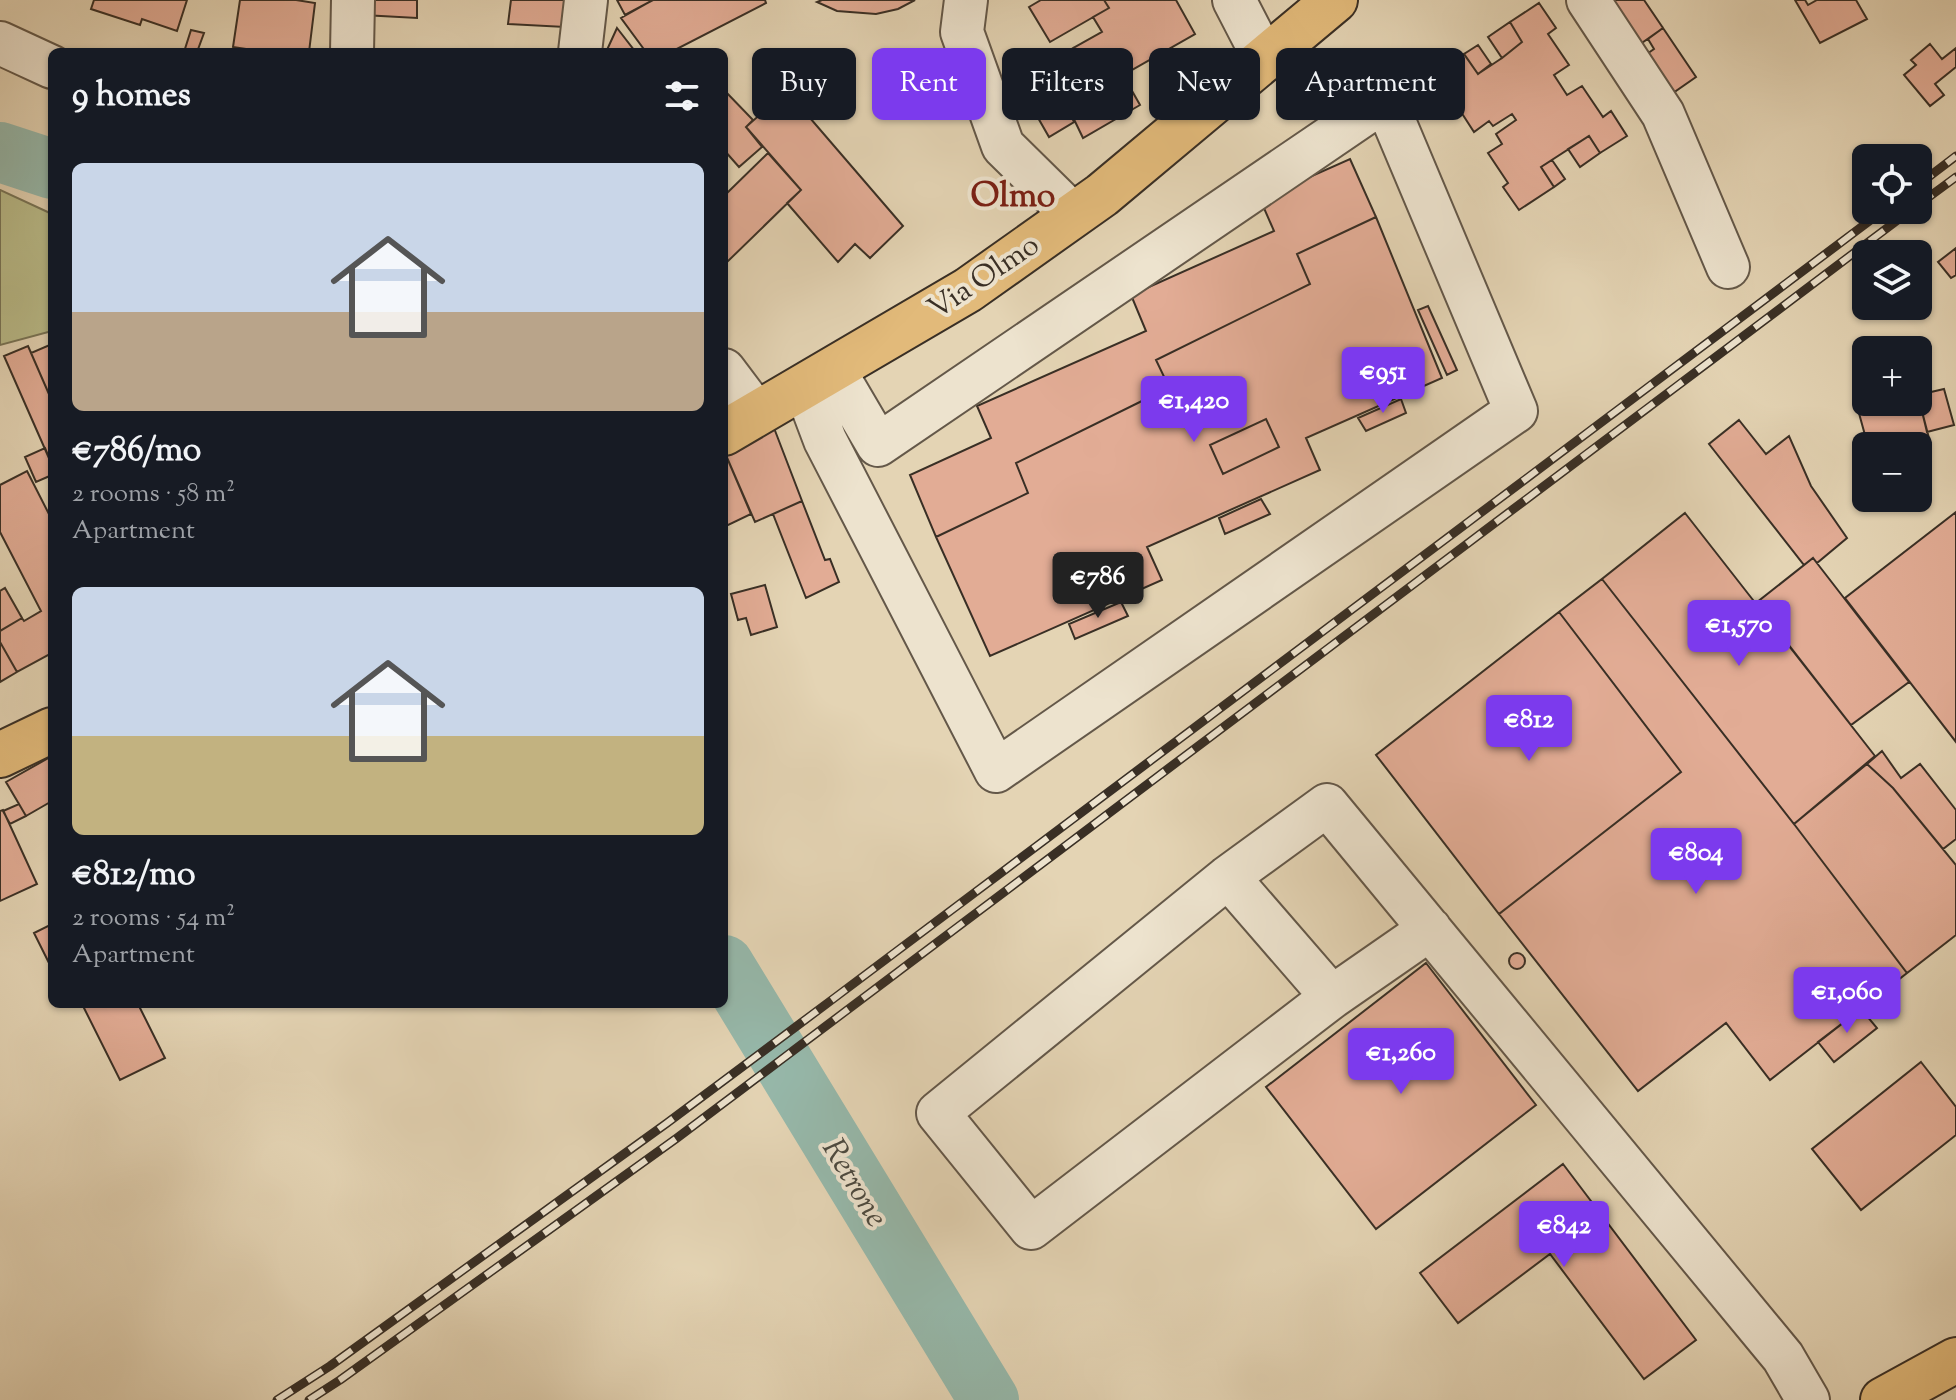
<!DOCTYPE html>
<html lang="en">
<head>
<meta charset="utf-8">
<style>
	:root { --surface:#171b24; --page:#242831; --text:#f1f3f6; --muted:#9ea1a6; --accent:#7c3aed }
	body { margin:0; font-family:"Sorts Mill Goudy",serif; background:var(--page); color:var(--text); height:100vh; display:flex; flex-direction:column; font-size:30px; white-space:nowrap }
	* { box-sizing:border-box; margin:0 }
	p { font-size:26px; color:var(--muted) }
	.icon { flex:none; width:44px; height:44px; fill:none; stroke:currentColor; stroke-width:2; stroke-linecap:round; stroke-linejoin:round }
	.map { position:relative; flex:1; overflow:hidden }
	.side { position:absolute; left:48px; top:48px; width:680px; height:960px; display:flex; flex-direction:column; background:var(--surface); border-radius:12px; box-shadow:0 2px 6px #0004 }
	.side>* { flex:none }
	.hud { position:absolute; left:752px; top:48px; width:760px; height:72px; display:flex; gap:16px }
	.fabs { position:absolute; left:1852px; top:144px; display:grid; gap:16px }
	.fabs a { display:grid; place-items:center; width:80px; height:80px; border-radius:12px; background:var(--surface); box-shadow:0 2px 6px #0004; font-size:40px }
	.price { position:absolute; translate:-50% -68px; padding:0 18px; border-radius:8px; background:var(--accent); color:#fff; font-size:26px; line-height:52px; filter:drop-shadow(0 2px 4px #0008) }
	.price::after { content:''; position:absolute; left:50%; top:48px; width:24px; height:18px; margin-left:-12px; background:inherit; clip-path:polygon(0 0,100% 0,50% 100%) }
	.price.current { background:#222; color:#fff }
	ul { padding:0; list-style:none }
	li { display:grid; align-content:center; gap:16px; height:424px; padding:0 24px }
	li span { display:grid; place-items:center; height:248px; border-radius:12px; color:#555 }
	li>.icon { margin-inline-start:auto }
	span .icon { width:144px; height:144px; fill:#fffc; stroke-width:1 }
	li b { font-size:34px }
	h2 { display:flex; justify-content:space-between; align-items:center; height:96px; padding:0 24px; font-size:34px }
	.tag { padding:0 28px; border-radius:12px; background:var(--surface); box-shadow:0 2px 6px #0004; font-size:28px; line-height:72px }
	.tag.current { background:var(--accent); color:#fff }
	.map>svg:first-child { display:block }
	.green { fill:#b9bb89; stroke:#797557; stroke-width:2 }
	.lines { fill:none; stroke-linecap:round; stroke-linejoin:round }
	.river { stroke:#96b8aa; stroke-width:60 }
	.building { fill:#e2ac95; stroke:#392f25; stroke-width:2 }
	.minor-casing { stroke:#645849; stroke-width:46 }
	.major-casing { stroke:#392f25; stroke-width:48 }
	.minor { stroke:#ede3ce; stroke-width:42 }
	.major { stroke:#e2ba7a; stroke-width:44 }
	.rail-casing { stroke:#392f25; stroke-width:9 }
	.rail { stroke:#ede3ce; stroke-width:6; stroke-dasharray:18; stroke-linecap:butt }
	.labels { text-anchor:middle; stroke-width:8; stroke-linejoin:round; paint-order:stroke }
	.street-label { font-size:30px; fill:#392f25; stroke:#ede3ce }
	.water-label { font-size:32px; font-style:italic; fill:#4c4a40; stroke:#ede3ce }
	.quarter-label { font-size:34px; font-weight:bold; fill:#7a1f14; stroke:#ede3ce }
</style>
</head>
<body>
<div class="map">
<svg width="1956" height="1400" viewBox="0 0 1956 1400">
	<rect width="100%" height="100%" fill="#e4d4b4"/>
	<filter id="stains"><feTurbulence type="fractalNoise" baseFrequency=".0025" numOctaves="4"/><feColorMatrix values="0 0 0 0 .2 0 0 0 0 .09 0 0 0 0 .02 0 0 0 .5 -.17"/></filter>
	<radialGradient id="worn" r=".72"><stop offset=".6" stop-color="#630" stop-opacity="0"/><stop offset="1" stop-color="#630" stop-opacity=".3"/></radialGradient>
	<path class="green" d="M0,190L52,214V331L0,345Z"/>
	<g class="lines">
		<path class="river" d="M0,152L52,169
			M724,965L989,1400"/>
	</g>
	<path class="building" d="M94,0H187L177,31L142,19L140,25L91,9Z
		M240,0H296L315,3L309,52H265L233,47Z
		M363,0H417V18L363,15Z
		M511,0H567L565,27L508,24Z
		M617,0H653L625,15Z
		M653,0H765L766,3L671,52H646L621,18Z
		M822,0H915L898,9L876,14L837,11L817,2Z
		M1041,0H1104L1109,8L1050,42L1029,7Z
		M1104,0H1176L1195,34L1123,75L1097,87L1073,48L1102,32L1093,17L1109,8Z
		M1594,0H1644L1663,28L1629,52Z
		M1795,0H1805L1808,5L1817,0H1856L1867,19L1820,43Z
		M1539,3L1556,28L1548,34L1569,65L1554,75L1567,95L1582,86L1603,117L1611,111L1627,136L1600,153L1589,136L1541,167L1554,187L1519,210L1503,187L1508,183L1488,153L1502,144L1496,134L1516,120L1512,114L1493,126L1489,121L1474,132L1452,98L1445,102L1429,78L1464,54L1478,74L1502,58L1522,42L1510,22Z
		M1510,22L1522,42L1502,58L1488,37Z
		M617,28L634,50L632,52H606Z
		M1663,28L1696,77L1660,102L1634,63L1654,49L1648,39Z
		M191,30L204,33L197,52H184Z
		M1930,44L1942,59L1956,48V67L1935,84L1944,95L1930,106L1904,75L1916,65L1911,60Z
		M1478,45L1491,64L1478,74L1464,54Z
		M1073,48L1085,66L1055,80L1074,122L1049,137L1017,81Z
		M1085,66L1097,87L1123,75L1140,105L1083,138L1055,80Z
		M724,90L753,120L746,127L762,147L739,167L724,150Z
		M782,95L794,108L798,104L903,226L870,258L855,244L838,262L787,203L801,190L746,127Z
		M1589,136L1600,153L1580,167L1568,149Z
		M768,153L801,190L724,265V196Z
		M1350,159L1376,217L1297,254L1310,284L1156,360L1168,385L1162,388L1166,396L1154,403L1152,396L1016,463L1028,493L936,537L910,475L991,438L977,406L1146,331L1131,295L1274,231L1260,199Z
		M1552,160L1565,179L1554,187L1541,167Z
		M1376,217L1442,378L1306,438L1320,470L1147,547L1162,580L990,656L936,537L1028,493L1016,463L1152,396L1154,403L1166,396L1162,388L1168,385L1156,360L1310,284L1297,254Z
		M1956,248V275L1951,278L1938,262Z
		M1428,306L1457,370L1447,375L1418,310Z
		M52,344V401L31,353Z
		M28,346L52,401V465L4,356Z
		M1922,368L1928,392L1918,395V369Z
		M1944,389L1954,425L1927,432L1918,395Z
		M1918,396L1930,442L1915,446H1868L1857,406L1873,402H1918Z
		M1401,399L1406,413L1366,431L1358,418Z
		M1266,419L1279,447L1223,474L1210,445Z
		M1739,420L1766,454L1789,436L1811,486L1847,538L1817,563L1813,558L1804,565L1709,444Z
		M774,428L802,501L755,522L725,453Z
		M45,448L52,465V475L36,482L25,457Z
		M725,453L751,514L724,527V453Z
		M27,471L52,520V653L17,672L0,642V631L22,618L24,621L41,611L0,532V485Z
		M1261,499L1270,514L1225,534L1219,518Z
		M802,501L825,560L830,559L839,582L806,598L773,514Z
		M1956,512V742L1845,598Z
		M1685,513L1875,756L1794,824L1602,579Z
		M1813,558L1909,682L1851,725L1756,603Z
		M1602,579L1794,824L1907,973L1770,1080L1726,1023L1638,1091L1499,914L1681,772L1559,612Z
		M765,585L777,627L751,635L746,618L738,620L731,594Z
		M5,588L22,618L0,631V591Z
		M1121,602L1128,616L1075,639L1069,624Z
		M1559,612L1681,772L1499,914L1376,755Z
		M0,642L17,672L0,682Z
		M1882,751L1901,778L1920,764L1956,810V839L1943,849L1893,788L1867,764Z
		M52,756V801L26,816L6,782Z
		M1867,764L1893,788L1956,865V935L1907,973L1794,824Z
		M19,804L26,816L10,824L3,811Z
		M3,810L37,884L0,901V811Z
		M52,924V969L34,933Z
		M1509 961a8 8 0 1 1 16 0a8 8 0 1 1-16 0Z
		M1426,963L1536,1105L1376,1229L1266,1087Z
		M82,1004H138L165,1058L120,1080Z
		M1861,1009L1877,1028L1834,1062L1818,1042Z
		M1921,1062L1956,1107V1135L1861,1210L1812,1149Z
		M1563,1164L1696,1340L1644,1379L1550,1254L1458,1323L1420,1273Z"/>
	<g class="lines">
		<g class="minor-casing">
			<path id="minor" d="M966,0L962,32L1003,146L1073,215
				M1234,0L1265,60
				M1588,0L1663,114L1728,267
				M0,43L52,67
				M352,52L353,0
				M580,52L586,0
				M724,370L757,414
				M805,387L825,440L996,771L1516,411L1385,100L878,445L834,370
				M1228,877L938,1113L1031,1228L1332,997
				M1430,929L1332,997L1228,877L1327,805L1783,1357L1808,1400"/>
		</g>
		<g class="major-casing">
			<path id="major" d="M724,433L968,290L1102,195L1335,0
				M0,755L52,730
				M1883,1400L1956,1360"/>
		</g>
		<use href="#minor" class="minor"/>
		<use href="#major" class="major"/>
		<g class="rail-casing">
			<path id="rail" d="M1918,185L1956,156
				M1918,205L1956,177
				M277,1400L330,1366L667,1123L833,999L1884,210
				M309,1400L340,1380L677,1138L1911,210"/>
		</g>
		<use href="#rail" class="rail"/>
	</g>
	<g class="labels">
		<g class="street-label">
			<text transform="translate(983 276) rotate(-34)" y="10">Via Olmo</text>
		</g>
		<g class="water-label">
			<text transform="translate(856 1182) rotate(59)" y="11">Retrone</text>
		</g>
		<g class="quarter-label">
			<text x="1013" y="206">Olmo</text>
		</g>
	</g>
	<rect width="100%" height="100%" filter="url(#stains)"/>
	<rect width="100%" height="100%" fill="url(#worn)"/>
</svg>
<div class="fabs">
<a><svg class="icon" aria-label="locate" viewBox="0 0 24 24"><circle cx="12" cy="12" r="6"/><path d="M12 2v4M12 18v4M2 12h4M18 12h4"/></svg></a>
<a><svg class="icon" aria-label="layers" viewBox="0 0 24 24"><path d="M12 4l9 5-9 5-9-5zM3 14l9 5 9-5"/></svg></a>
<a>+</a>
<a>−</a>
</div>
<b class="price" style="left:1383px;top:415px">€951</b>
<b class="price" style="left:1194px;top:444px">€1,420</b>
<b class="price current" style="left:1098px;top:620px">€786</b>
<b class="price" style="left:1739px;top:668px">€1,570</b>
<b class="price" style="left:1529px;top:763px">€812</b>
<b class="price" style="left:1696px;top:896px">€804</b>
<b class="price" style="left:1847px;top:1035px">€1,060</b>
<b class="price" style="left:1401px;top:1096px">€1,260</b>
<b class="price" style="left:1564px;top:1269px">€842</b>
<div class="hud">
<a class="tag">Buy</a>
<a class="tag current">Rent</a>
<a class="tag">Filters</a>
<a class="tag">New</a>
<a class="tag">Apartment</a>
</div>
<section class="side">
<h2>9 homes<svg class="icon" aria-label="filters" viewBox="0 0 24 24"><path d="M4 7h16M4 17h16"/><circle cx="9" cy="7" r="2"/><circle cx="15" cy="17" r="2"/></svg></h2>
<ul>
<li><span style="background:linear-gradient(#c9d6e8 60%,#b9a48a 0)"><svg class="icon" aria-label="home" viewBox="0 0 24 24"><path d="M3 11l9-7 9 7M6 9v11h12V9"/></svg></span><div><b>€786/mo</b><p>2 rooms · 58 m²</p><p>Apartment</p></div></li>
<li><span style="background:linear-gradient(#c9d6e8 60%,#c2b280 0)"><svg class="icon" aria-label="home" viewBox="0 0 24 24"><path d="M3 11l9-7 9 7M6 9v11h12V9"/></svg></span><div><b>€812/mo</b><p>2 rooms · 54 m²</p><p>Apartment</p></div></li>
</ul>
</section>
</div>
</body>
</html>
